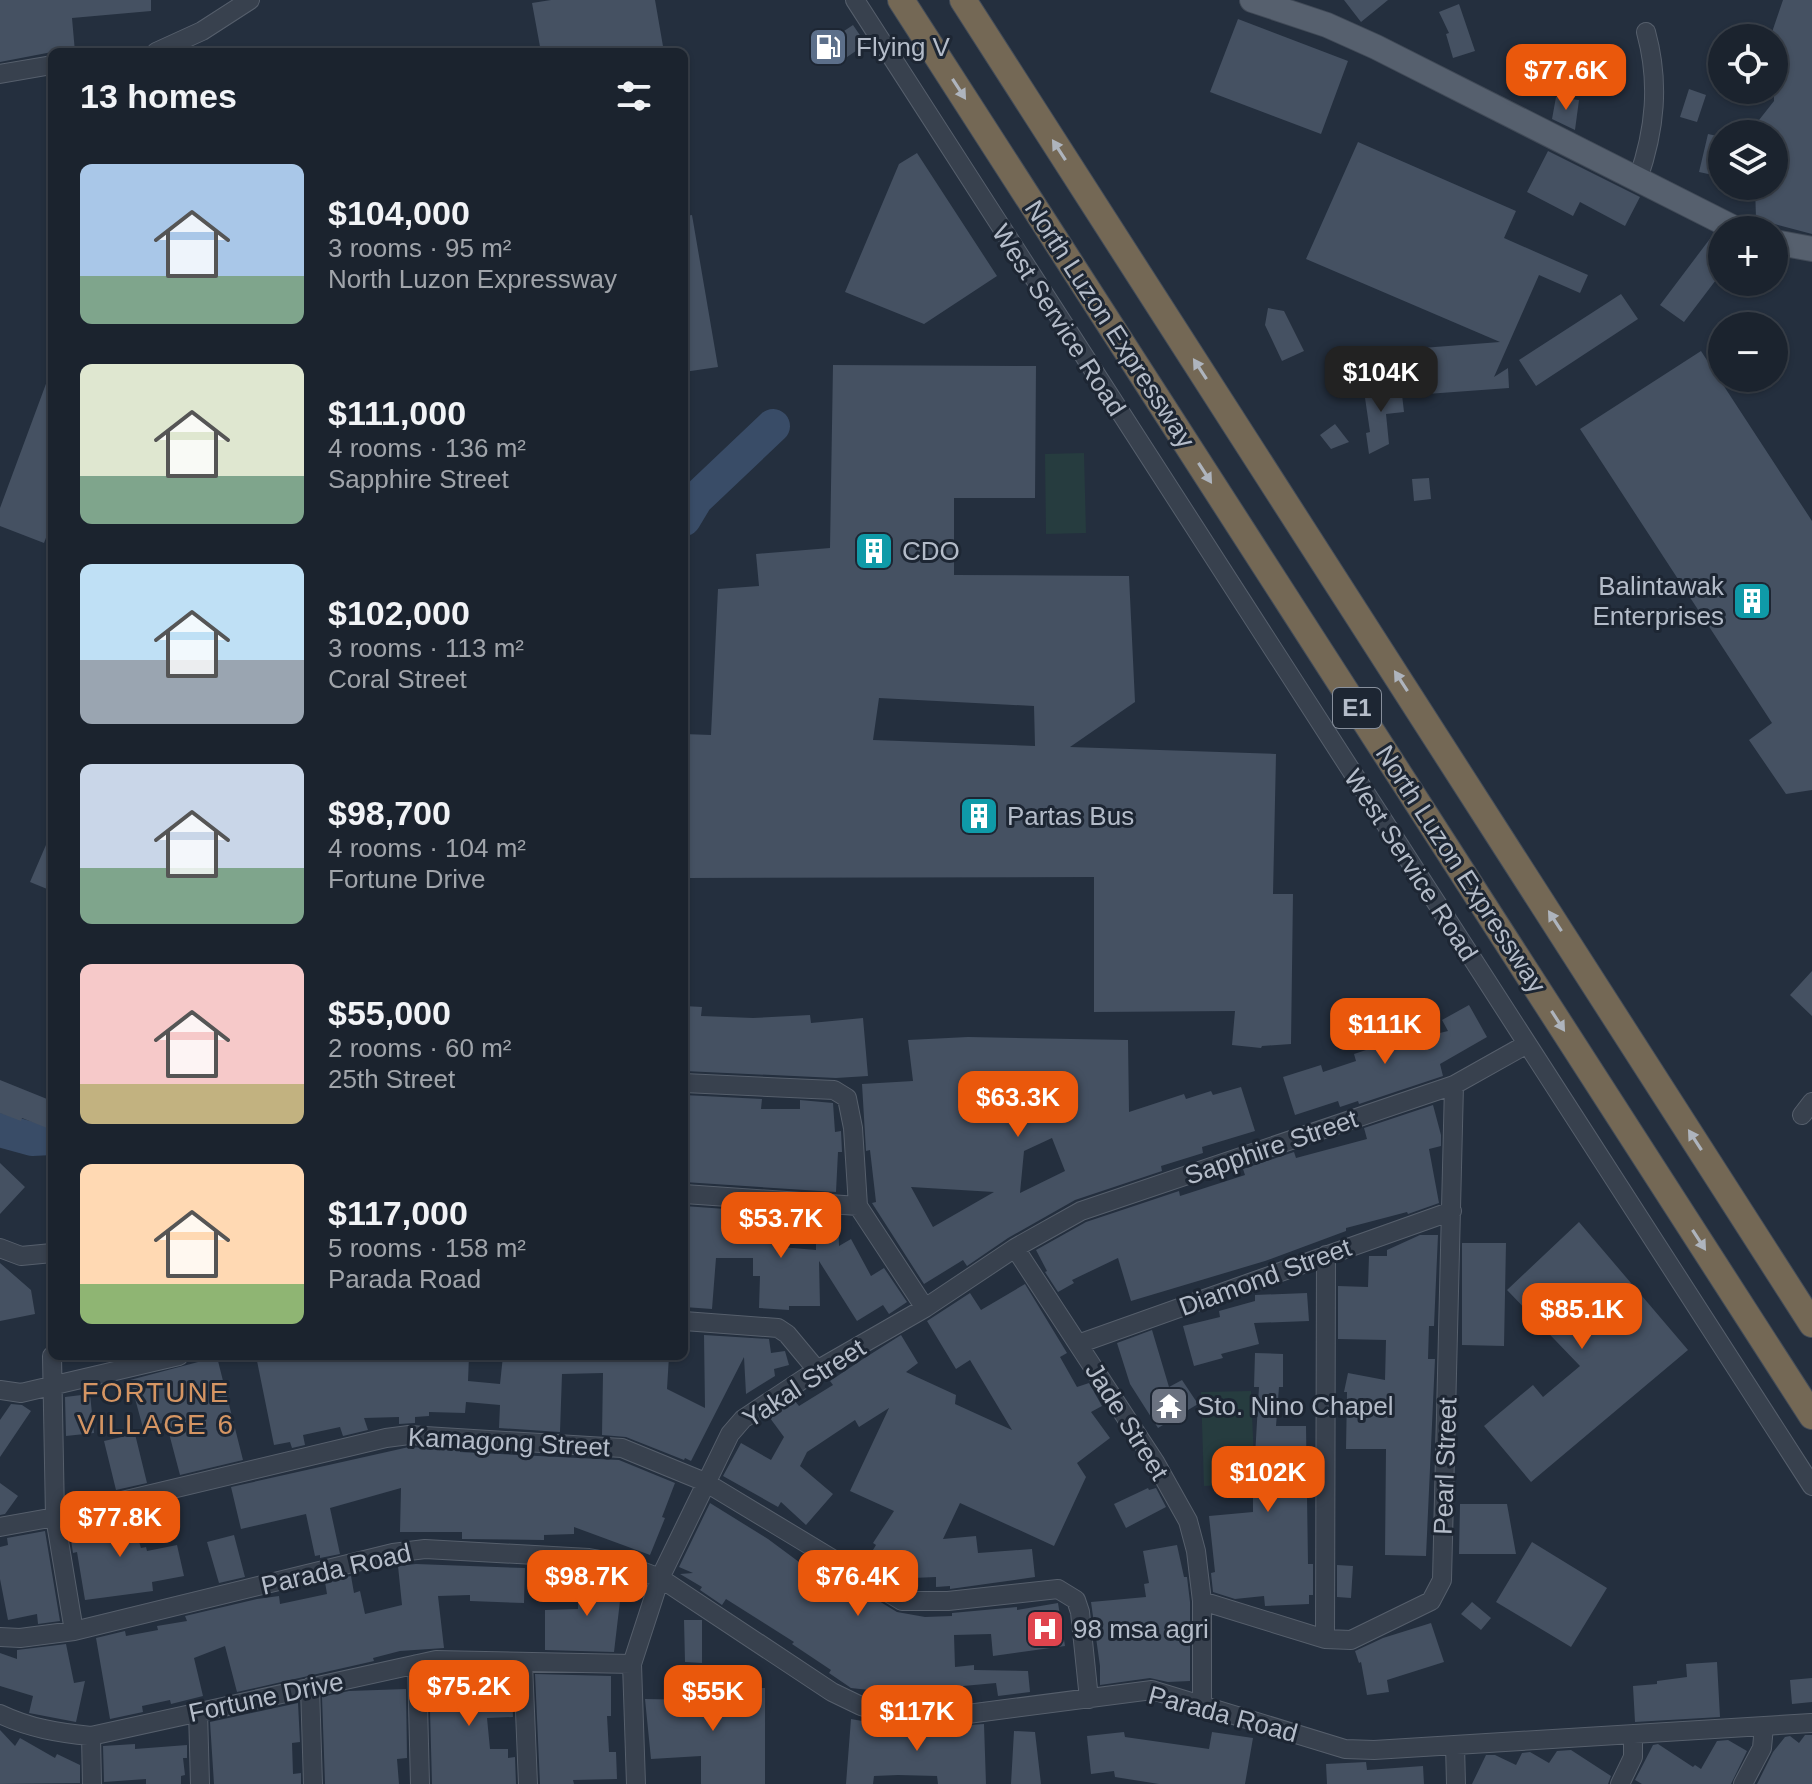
<!DOCTYPE html>
<html lang="en">
<head>
<meta charset="utf-8">
<style>
	:root { --surface:#1b232e; --page:#282f3a; --text:#f1f3f6; --muted:#a0a4aa; --line:#39404a; --accent:#ea580c }
	body { margin:0; font-family:Arial,sans-serif; background:var(--page); color:var(--text); height:100vh; display:flex; flex-direction:column; font-size:30px; white-space:nowrap }
	* { box-sizing:border-box; margin:0 }
	p { font-size:26px; color:var(--muted) }
	.icon { flex:none; width:44px; height:44px; fill:none; stroke:currentColor; stroke-width:2; stroke-linecap:round; stroke-linejoin:round }
	.map { position:relative; flex:1; overflow:hidden }
	.side { position:absolute; left:48px; top:48px; width:640px; height:1312px; display:flex; flex-direction:column; background:var(--surface); border-radius:12px; box-shadow:0 2px 6px #0004,0 0 0 2px var(--line) }
	.side>* { flex:none }
	.controls { position:absolute; left:1708px; top:24px; display:grid; gap:16px }
	.controls a { display:grid; place-items:center; width:80px; height:80px; border-radius:50%; background:var(--surface); box-shadow:0 2px 6px #0004,0 0 0 2px var(--line); font-size:40px }
	.price { position:absolute; translate:-50% -68px; padding:0 18px; border-radius:16px; background:var(--accent); color:#fff; font-size:26px; line-height:52px; filter:drop-shadow(0 2px 4px #0008) }
	.price::after { content:''; position:absolute; left:50%; top:48px; width:24px; height:18px; margin-left:-12px; background:inherit; clip-path:polygon(0 0,100% 0,50% 100%) }
	.price.current { background:#222; color:#fff }
	ul { padding:0; list-style:none }
	li { display:flex; align-items:center; gap:24px; height:200px; padding:0 32px }
	li span { display:grid; place-items:center; flex:none; width:224px; height:160px; border-radius:12px; color:#555 }
	li>.icon { margin-inline-start:auto }
	span .icon { width:96px; height:96px; fill:#fffc; stroke-width:1 }
	li b { font-size:34px }
	h2 { display:flex; justify-content:space-between; align-items:center; height:96px; padding:0 32px; font-size:34px }
	.map>svg:first-child { display:block }
	.green { fill:#263c3f }
	.lines { fill:none; stroke-linecap:round; stroke-linejoin:round }
	.river { stroke:#394c67; stroke-width:34 }
	.building { fill:#455162; fill-rule:evenodd }
	.minor-casing { stroke:#565f6c; stroke-width:20 }
	.major-casing { stroke:#414a57; stroke-width:26 }
	.highway-casing { stroke:#434c59; stroke-width:28 }
	.minor { stroke:#38414e; stroke-width:18 }
	.major { stroke:#56606e; stroke-width:24 }
	.highway { stroke:#746855; stroke-width:26 }
	.oneway { fill:#aeb4bd }
	.labels { text-anchor:middle; stroke-width:6; stroke-linejoin:round; paint-order:stroke }
	.shield { fill:#1d2633; stroke:#878f9c; stroke-width:2 }
	.shield-label { font-size:24px; font-weight:bold; fill:#b4bcc9 }
	.poi-label { font-size:26px; fill:#b4bcc9; stroke:#1d2633; text-anchor:start }
	.street-label { font-size:26px; fill:#b4bcc9; stroke:#1d2633 }
	.neighbourhood-label { font-size:28px; letter-spacing:2px; fill:#d59563; stroke:#1d2633 }
</style>
</head>
<body>
<div class="map">
<svg width="1812" height="1784" viewBox="0 0 1812 1784">
	<rect width="100%" height="100%" fill="#242f3e"/>
	<path class="green" d="M1084,453L1086,533L1046,534L1045,454Z
		M1251,1391L1255,1484L1204,1486L1201,1392Z"/>
	<g class="lines">
		<path class="river" d="M684,519L696,499L773,426
			M0,1130L32,1139L52,1138"/>
	</g>
	<path class="building" d="M0,0H151V11L72,18L75,52H52L0,62Z
		M551,0H655L664,52H541L532,3Z
		M1344,0H1388L1361,22Z
		M1783,0H1812V234L1756,219L1755,186H1774V134H1748L1774,101V38H1770Z
		M1459,4L1475,51L1453,58L1446,34L1449,33L1439,12Z
		M1238,19L1348,61L1321,134L1210,92Z
		M853,25L866,44L834,66L820,47Z
		M1689,89L1706,95L1697,122L1680,117Z
		M1556,97L1579,100L1575,130L1552,119Z
		M1708,134L1722,137V177L1699,172Z
		M1358,142L1516,211L1504,238L1588,275L1580,293L1539,275L1494,377L1508,368L1509,388L1413,395L1409,349L1500,342L1306,259Z
		M1548,151L1640,197L1625,226L1580,202L1573,216L1527,192Z
		M917,153L997,276L924,324L845,292L899,164Z
		M692,215L718,367L684,372V216Z
		M1712,236L1722,243V272L1684,322L1660,305Z
		M1621,294L1638,319L1536,386L1519,360Z
		M1268,308L1284,311L1304,351L1282,361L1265,325Z
		M1701,351L1812,521V790L1786,794L1749,740L1772,723L1580,429Z
		M833,365L1036,366L1035,498H954V575L1129,576L1135,702L1070,747L1276,754L1273,894H1293L1291,1044L1262,1046L1261,1048L1232,1045L1235,1011L1094,1012V877L684,878V734L711,735L718,589L759,586L756,554L830,548ZM879,698L1034,706L1035,746L873,740Z
		M50,373L52,522L44,543L0,526V508Z
		M1401,386L1404,412L1386,414L1389,444L1369,454L1366,433L1370,432L1364,391Z
		M1335,424L1349,442L1331,449L1320,435Z
		M1429,478L1431,499L1414,501L1412,479Z
		M52,831V891L30,882Z
		M1812,971V1016L1790,995Z
		M1469,1005L1487,1037L1440,1064L1443,1076L1359,1104L1358,1101L1340,1107L1338,1101L1295,1115L1283,1077L1321,1065L1323,1072L1356,1061L1354,1054L1393,1041L1391,1030L1406,1025L1411,1040L1448,1031L1442,1020Z
		M684,1006L702,1007L701,1016L753,1018L810,1015L811,1023L863,1018L868,1076L836,1078L684,1071Z
		M968,1037L1128,1040L1129,1112L1184,1094L1186,1099L1211,1091L1213,1095L1241,1087L1255,1131L1202,1147L1203,1153L1161,1166L1162,1171L1075,1200L1008,1238L967,1266L963,1260L924,1284L872,1203L876,1202L870,1150L866,1151L862,1084L913,1081L908,1040ZM1052,1138L1065,1171L1020,1193L1024,1151ZM911,1187L994,1192L933,1227Z
		M0,1080L52,1101V1130L22,1118L21,1121L0,1113Z
		M684,1095L762,1099L761,1109H800V1100L833,1103L835,1132L841,1131L842,1152H838L836,1192L684,1182Z
		M1433,1105L1441,1135V1146L1429,1149L1439,1203L1408,1214L1407,1212L1346,1228V1231L1265,1261L1131,1301L1118,1258L1072,1280L1074,1283L1058,1292L1045,1272L1047,1271L1036,1250L1086,1222L1179,1191L1180,1196L1245,1175L1243,1169L1294,1152L1296,1158L1367,1139L1364,1128Z
		M0,1163L25,1187L0,1214Z
		M684,1206L838,1217L839,1246L851,1239L871,1276L884,1268L907,1302L889,1314L883,1305L857,1321L819,1261L820,1306H789V1310L759,1308L760,1276H753V1258H716L712,1309L684,1307ZM782,1220H816V1250L781,1247Z
		M1579,1222L1688,1350L1531,1482L1484,1426L1533,1385L1543,1397L1580,1366L1507,1290Z
		M1420,1235H1438L1434,1326H1429L1428,1359H1435L1426,1556L1385,1555L1386,1449H1346L1347,1392H1344L1348,1373L1385,1380L1386,1340L1338,1339V1286L1368,1287L1369,1256H1387V1250Z
		M1462,1243H1506L1504,1346L1462,1345Z
		M0,1263L31,1290L35,1314L0,1321Z
		M1025,1284L1067,1353L1060,1357L1077,1387L1089,1383L1102,1406L1091,1412L1110,1438L1077,1463L1086,1477L1054,1546L960,1503L943,1539L976,1536L978,1553L1032,1549L1035,1577L950,1589V1586L936,1587V1577L889,1579L892,1573L868,1558L876,1545L873,1543L894,1511L850,1491L889,1408L859,1427L855,1420L807,1452L800,1466L833,1494L806,1525L781,1502L778,1507L723,1476L741,1443L771,1460L784,1437L770,1418L794,1400L799,1406L833,1385L830,1381L863,1359L901,1335L918,1363L906,1372L956,1395L955,1404L1012,1430L970,1360L956,1369L927,1321L970,1293L981,1310Z
		M1307,1293L1309,1321L1254,1323L1259,1344L1221,1354L1223,1358L1194,1366L1183,1326L1220,1317L1219,1311L1255,1301V1295Z
		M1152,1330L1169,1387L1182,1380L1198,1404L1158,1428L1130,1384L1117,1343Z
		M704,1335L769,1339L771,1353L785,1351L789,1365L774,1369L775,1376L746,1394L744,1357L691,1461L685,1458L684,1460L626,1437L602,1435L603,1373L562,1374L560,1432L499,1428L500,1405L466,1402L465,1413L429,1412V1416L415,1417V1423L399,1424V1417L364,1418L368,1430L343,1436L340,1427L303,1435L305,1445L292,1448L290,1442L274,1445L256,1356H469L468,1381L500,1384L503,1356H669L667,1389L705,1408Z
		M1255,1353L1283,1354V1387H1279L1276,1426H1306L1308,1564H1313V1595H1309V1604L1265,1606L1264,1596L1235,1599L1213,1592L1211,1573L1215,1572L1209,1516L1253,1512V1491H1287L1284,1456H1255L1259,1387H1254Z
		M217,1357L243,1460L180,1475L166,1422L143,1428L130,1380Z
		M90,1394L94,1433L66,1436L65,1397Z
		M11,1404L22,1405L31,1411L0,1457V1420Z
		M135,1434L147,1483L116,1490L104,1441Z
		M409,1447L460,1450V1452L619,1460L675,1483L662,1517L665,1518L650,1555L574,1527V1534L544,1535V1540L462,1539V1532H400L401,1488L330,1508L340,1554L320,1558V1555L315,1556L306,1514L241,1529L231,1487Z
		M0,1483L18,1496L5,1514L0,1515Z
		M1148,1488L1149,1490L1156,1488L1166,1507L1126,1528L1114,1504Z
		M710,1503L768,1539L826,1582L829,1578L854,1595L856,1592L872,1602L874,1598L897,1612L925,1617L952,1616V1613L1017,1607V1610L1058,1603L1065,1646L993,1656L991,1634L954,1635L955,1667L974,1665V1670L1028,1671L1030,1692L998,1696L996,1683L963,1686L965,1702L931,1704V1685H888L887,1692L851,1688L829,1673L831,1670L792,1644L794,1642L726,1599L722,1605L700,1590L702,1587L680,1574L693,1573L679,1567Z
		M1460,1504H1507L1516,1554H1459Z
		M130,1511L141,1548L146,1547L147,1551L177,1545L184,1576L152,1582L153,1591L85,1600L77,1552L73,1553L69,1527Z
		M45,1531L60,1621L38,1624L37,1614L8,1620L0,1579V1547L8,1545L7,1538Z
		M234,1535L245,1577L219,1583L207,1542Z
		M1532,1542L1607,1588L1571,1647L1496,1602Z
		M1177,1545L1184,1577H1187L1190,1602V1681L1168,1682L1150,1678L1100,1685V1666L1091,1602L1146,1597L1144,1584L1149,1583L1143,1551Z
		M416,1564L525,1568L524,1603L470,1601V1595L438,1596L444,1648L400,1651L373,1658L374,1661L237,1692L225,1646L194,1658L203,1696L171,1704L170,1700L142,1706L143,1712L110,1719L96,1638L125,1631L126,1636L158,1630L157,1626L187,1621L185,1616L257,1599L279,1596L280,1604L327,1594L325,1582L351,1576L354,1593L360,1591L365,1614L402,1605L398,1566Z
		M1337,1565L1353,1566L1351,1598L1337,1597Z
		M579,1576H620V1601L614,1652L545,1650V1610L578,1609Z
		M1472,1602L1491,1618L1481,1630L1461,1614Z
		M684,1620H702V1663L685,1662Z
		M1431,1623L1444,1662L1387,1680L1389,1692L1367,1695L1361,1662L1359,1663L1355,1651L1383,1638Z
		M66,1644L74,1683L85,1681L76,1722L29,1713L33,1696L0,1686V1653L17,1659V1650Z
		M1717,1662L1720,1717L1635,1722L1633,1686L1657,1684V1681L1687,1677L1686,1664Z
		M437,1672L511,1674L513,1717L487,1718L490,1749H508V1758L515,1757L516,1784H432L429,1674Z
		M535,1674L611,1676V1716H607L609,1752H616L617,1779L573,1780L574,1784H540Z
		M1812,1678V1702L1792,1704L1790,1680Z
		M765,1688V1784H701V1756L651,1759L645,1699L701,1700V1689Z
		M406,1689L407,1758L397,1759L399,1784H325L322,1697L349,1691Z
		M298,1703L300,1742L292,1743L293,1774L301,1773V1784H214L210,1722Z
		M851,1719L890,1726L922,1728L984,1724L986,1784H938L937,1776L898,1775L874,1776L873,1784H846Z
		M0,1730L15,1746L20,1738L55,1758L57,1754L80,1765V1783L0,1784Z
		M1014,1731L1035,1732L1041,1784H1011Z
		M1124,1732L1125,1737L1209,1749L1212,1732L1253,1738L1245,1784H1159L1115,1777L1114,1771L1091,1774L1087,1736Z
		M1805,1735H1812V1784H1757L1773,1752L1785,1737L1790,1736L1799,1743Z
		M1728,1740L1747,1751L1731,1784H1642L1635,1780L1653,1745L1658,1744L1693,1767L1695,1765L1701,1769L1717,1741Z
		M135,1744V1749L187,1745V1758H183L185,1775L181,1776V1784H146V1779L104,1782L103,1746Z
		M1571,1750L1611,1776L1608,1784H1472L1486,1755H1495L1516,1765L1522,1753L1530,1752L1549,1763L1557,1751Z
		M1366,1762L1367,1770L1423,1766L1424,1784H1327L1326,1764Z"/>
	<g class="lines">
		<g class="minor-casing">
			<path id="minor" d="M855,0L1812,1486
				M156,52L202,31L250,0
				M0,74L52,65
				M1638,179C1655,130 1660,83 1646,32
				M684,1083L834,1090L847,1098L853,1128L858,1206L925,1308
				M1802,1115L1812,1102
				M684,1194L858,1206
				M0,1248L21,1256L52,1253
				M1015,1248L1155,1462L1188,1521L1196,1551L1202,1601V1705
				M684,1321L778,1328L787,1334L817,1370
				M1078,1344L1452,1211
				M52,1356L55,1517L74,1631
				M0,1390L21,1393L179,1356
				M0,1527L55,1517L386,1438L409,1435L622,1448L705,1482L902,1601H948L1058,1589L1076,1600L1080,1612L1089,1699
				M1202,1601L1325,1639L1351,1640L1431,1601L1442,1580L1454,1085
				M0,1637L20,1638L74,1631L393,1553L425,1549L589,1558L623,1564L660,1578L832,1692L861,1706L891,1714L923,1716L960,1715L1152,1690L1345,1749L1374,1750L1811,1723
				M1325,1639L1326,1255
				M523,1663L528,1784
				M417,1664L420,1784
				M310,1687L313,1784
				M198,1711L200,1784
				M0,1714C29,1728 59,1733 91,1736L436,1660L632,1664
				M91,1736L92,1784
				M1455,1745L1456,1784
				M636,1784L632,1664L660,1578L730,1434L743,1419L817,1370L925,1308L1015,1248L1081,1211L1454,1085L1527,1044
				M1620,1784L1633,1757V1734
				M1743,1784L1762,1748L1764,1726"/>
		</g>
		<g class="major-casing">
			<path id="major" d="M1252,0L1327,25L1376,47L1738,230
				M1774,242L1812,249"/>
		</g>
		<g class="highway-casing">
			<path id="highway" d="M901,0L1812,1416
				M963,0L1812,1324"/>
		</g>
		<use href="#minor" class="minor"/>
		<use href="#major" class="major"/>
		<use href="#highway" class="highway"/>
	</g>
	<defs><path id="oneway-solid" d="M-6-.8H1V-3.2L6.5 0L1 3.2V.8H-6Z" transform="scale(2)"/></defs>
	<g class="oneway">
		<use href="#oneway-solid" transform="translate(959 89) rotate(57)"/>
		<use href="#oneway-solid" transform="translate(1059 150) rotate(-123)"/>
		<use href="#oneway-solid" transform="translate(1200 369) rotate(-123)"/>
		<use href="#oneway-solid" transform="translate(1205 473) rotate(57)"/>
		<use href="#oneway-solid" transform="translate(1401 681) rotate(-123)"/>
		<use href="#oneway-solid" transform="translate(1555 921) rotate(-123)"/>
		<use href="#oneway-solid" transform="translate(1558 1021) rotate(57)"/>
		<use href="#oneway-solid" transform="translate(1695 1140) rotate(-123)"/>
		<use href="#oneway-solid" transform="translate(1699 1240) rotate(57)"/>
	</g>
	<defs>
		<g id="fuel-square" transform="scale(2)"><rect x="-9" y="-9" width="18" height="18" rx="4" fill="#5c6f8a" stroke="#1d2633"/><path d="M-5.5-6h7V0h2V4h1.3V-2.5L3-4.5l.8-.8L6-3V5H2.5V1h-1V6h-7ZM-4.2-4.7v3.2H.2V-4.7Z" fill="#fff"/></g>
		<g id="building-square" transform="scale(2)"><rect x="-9" y="-9" width="18" height="18" rx="4" fill="#0f9aa8" stroke="#1d2633"/><path d="M-4-6H4V6H1V3H-1V6H-4ZM-2.5-4.3h1.7v1.8h-1.7ZM.8-4.3h1.7v1.8H.8ZM-2.5-1h1.7V.8h-1.7ZM.8-1h1.7V.8H.8Z" fill="#fff"/></g>
		<g id="temple-square" transform="scale(2)"><rect x="-9" y="-9" width="18" height="18" rx="4" fill="#6b7280" stroke="#1d2633"/><path d="M0-6L5-2H3V0L6.5 2.5H4V6H1.5V3h-3V6H-4V2.5H-6.5L-3 0V-2H-5Z" fill="#fff"/></g>
		<g id="hospital-square" transform="scale(2)"><rect x="-9" y="-9" width="18" height="18" rx="4" fill="#e0444e" stroke="#1d2633"/><path d="M-5-5h3v3.5h4V-5h3V5h-3V1.5h-4V5h-3Z" fill="#fff"/></g>
	</defs>
	<g fill-rule="evenodd">
		<use href="#fuel-square" x="828" y="47"/>
		<use href="#building-square" x="874" y="551"/>
		<use href="#building-square" x="1752" y="601"/>
		<use href="#building-square" x="979" y="816"/>
		<use href="#temple-square" x="1169" y="1406"/>
		<use href="#hospital-square" x="1045" y="1629"/>
	</g>
	<g class="labels">
		<rect class="shield" x="1333" y="688" width="48" height="40" rx="6"/>
		<g class="shield-label">
			<text x="1357" y="716">E1</text>
		</g>
		<g class="poi-label">
			<text x="856" y="56">Flying V</text>
			<text x="902" y="560">CDO</text>
			<text x="1724" y="595" text-anchor="end">Balintawak<tspan x="1724" dy="30">Enterprises</tspan></text>
			<text x="1007" y="825">Partas Bus</text>
			<text x="1197" y="1415">Sto. Nino Chapel</text>
			<text x="1073" y="1638">98 msa agri</text>
		</g>
		<g class="street-label">
			<text transform="translate(1059 320) rotate(57)" y="9">West Service Road</text>
			<text transform="translate(1110 324) rotate(57)" y="9">North Luzon Expressway</text>
			<text transform="translate(1411 865) rotate(57)" y="9">West Service Road</text>
			<text transform="translate(1461 869) rotate(57)" y="9">North Luzon Expressway</text>
			<text transform="translate(1271 1147) rotate(-19)" y="9">Sapphire Street</text>
			<text transform="translate(1265 1277) rotate(-20)" y="9">Diamond Street</text>
			<text transform="translate(804 1383) rotate(-33)" y="9">Yakal Street</text>
			<text transform="translate(1127 1421) rotate(58)" y="9">Jade Street</text>
			<text transform="translate(509 1442) rotate(3)" y="9">Kamagong Street</text>
			<text transform="translate(1445 1466) rotate(-88)" y="9">Pearl Street</text>
			<text transform="translate(336 1569) rotate(-13)" y="9">Parada Road</text>
			<text transform="translate(266 1697) rotate(-12)" y="9">Fortune Drive</text>
			<text transform="translate(1223 1714) rotate(15)" y="9">Parada Road</text>
		</g>
		<g class="neighbourhood-label">
			<text x="156" y="1402">FORTUNE<tspan x="156" dy="32">VILLAGE 6</tspan></text>
		</g>
	</g>
</svg>
<div class="controls">
<a><svg class="icon" aria-label="locate" viewBox="0 0 24 24"><circle cx="12" cy="12" r="6"/><path d="M12 2v4M12 18v4M2 12h4M18 12h4"/></svg></a>
<a><svg class="icon" aria-label="layers" viewBox="0 0 24 24"><path d="M12 4l9 5-9 5-9-5zM3 14l9 5 9-5"/></svg></a>
<a>+</a>
<a>−</a>
</div>
<b class="price" style="left:1566px;top:112px">$77.6K</b>
<b class="price current" style="left:1381px;top:414px">$104K</b>
<b class="price" style="left:1385px;top:1066px">$111K</b>
<b class="price" style="left:1018px;top:1139px">$63.3K</b>
<b class="price" style="left:781px;top:1260px">$53.7K</b>
<b class="price" style="left:1582px;top:1351px">$85.1K</b>
<b class="price" style="left:1268px;top:1514px">$102K</b>
<b class="price" style="left:120px;top:1559px">$77.8K</b>
<b class="price" style="left:587px;top:1618px">$98.7K</b>
<b class="price" style="left:858px;top:1618px">$76.4K</b>
<b class="price" style="left:469px;top:1728px">$75.2K</b>
<b class="price" style="left:713px;top:1733px">$55K</b>
<b class="price" style="left:917px;top:1753px">$117K</b>
<section class="side">
<h2>13 homes<svg class="icon" aria-label="filters" viewBox="0 0 24 24"><path d="M4 7h16M4 17h16"/><circle cx="9" cy="7" r="2"/><circle cx="15" cy="17" r="2"/></svg></h2>
<ul>
<li><span style="background:linear-gradient(#a9c7e8 70%,#7fa58c 0)"><svg class="icon" aria-label="home" viewBox="0 0 24 24"><path d="M3 11l9-7 9 7M6 9v11h12V9"/></svg></span><div><b>$104,000</b><p>3 rooms · 95 m²</p><p>North Luzon Expressway</p></div></li>
<li><span style="background:linear-gradient(#dfe7d0 70%,#7fa58c 0)"><svg class="icon" aria-label="home" viewBox="0 0 24 24"><path d="M3 11l9-7 9 7M6 9v11h12V9"/></svg></span><div><b>$111,000</b><p>4 rooms · 136 m²</p><p>Sapphire Street</p></div></li>
<li><span style="background:linear-gradient(#bfe0f5 60%,#9aa5b1 0)"><svg class="icon" aria-label="home" viewBox="0 0 24 24"><path d="M3 11l9-7 9 7M6 9v11h12V9"/></svg></span><div><b>$102,000</b><p>3 rooms · 113 m²</p><p>Coral Street</p></div></li>
<li><span style="background:linear-gradient(#c9d6e8 65%,#7fa58c 0)"><svg class="icon" aria-label="home" viewBox="0 0 24 24"><path d="M3 11l9-7 9 7M6 9v11h12V9"/></svg></span><div><b>$98,700</b><p>4 rooms · 104 m²</p><p>Fortune Drive</p></div></li>
<li><span style="background:linear-gradient(#f6c9c9 75%,#c2b280 0)"><svg class="icon" aria-label="home" viewBox="0 0 24 24"><path d="M3 11l9-7 9 7M6 9v11h12V9"/></svg></span><div><b>$55,000</b><p>2 rooms · 60 m²</p><p>25th Street</p></div></li>
<li><span style="background:linear-gradient(#ffd9b3 75%,#8fb573 0)"><svg class="icon" aria-label="home" viewBox="0 0 24 24"><path d="M3 11l9-7 9 7M6 9v11h12V9"/></svg></span><div><b>$117,000</b><p>5 rooms · 158 m²</p><p>Parada Road</p></div></li>
</ul>
</section>
</div>
</body>
</html>
